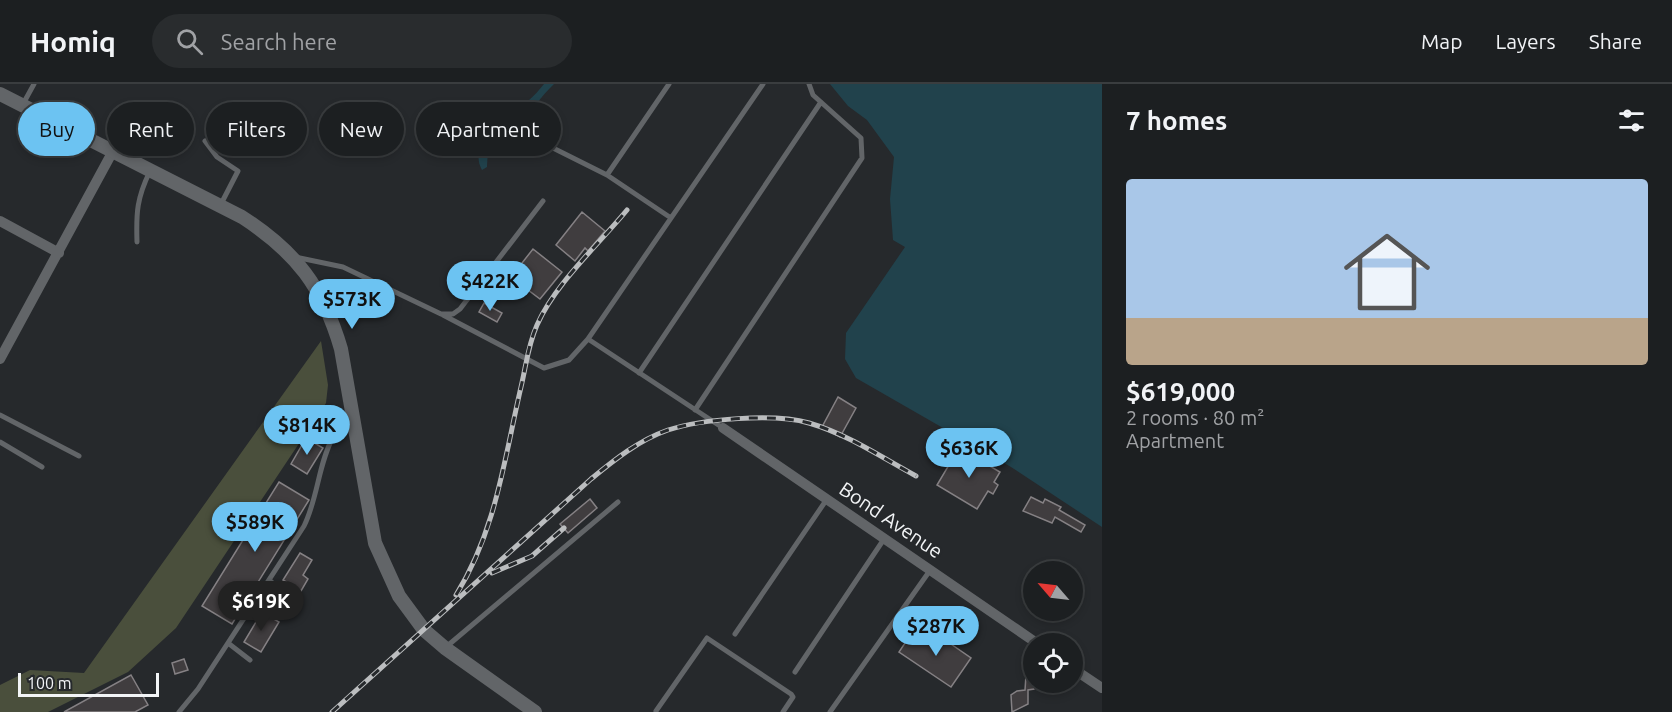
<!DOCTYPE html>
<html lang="en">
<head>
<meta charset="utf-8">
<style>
	:root { --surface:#1c1f21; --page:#292c2e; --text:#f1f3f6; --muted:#a0a2a5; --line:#3a3d3f; --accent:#6cc3f2 }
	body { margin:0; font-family:Ubuntu,sans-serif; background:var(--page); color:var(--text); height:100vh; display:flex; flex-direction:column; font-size:22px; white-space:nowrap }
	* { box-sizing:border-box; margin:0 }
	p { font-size:20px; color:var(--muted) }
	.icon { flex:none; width:33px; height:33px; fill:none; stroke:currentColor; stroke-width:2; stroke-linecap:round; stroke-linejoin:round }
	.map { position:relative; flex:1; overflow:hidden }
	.details { display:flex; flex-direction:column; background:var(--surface); width:570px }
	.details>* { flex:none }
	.hud { position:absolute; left:18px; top:18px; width:570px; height:54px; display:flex; gap:12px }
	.needle { width:39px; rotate:298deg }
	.buttons { position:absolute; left:1023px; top:477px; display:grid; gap:12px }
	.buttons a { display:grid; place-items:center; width:60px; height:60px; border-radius:50%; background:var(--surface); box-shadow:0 3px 9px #0003,0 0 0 2px var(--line); font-size:30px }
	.scale { position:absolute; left:18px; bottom:15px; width:141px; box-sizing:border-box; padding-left:6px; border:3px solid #f3f5f7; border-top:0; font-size:16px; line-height:21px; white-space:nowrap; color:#f3f5f7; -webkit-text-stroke:4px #26292c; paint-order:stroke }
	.price { position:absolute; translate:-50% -51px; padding:0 14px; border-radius:21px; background:var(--accent); color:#111; font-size:20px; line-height:39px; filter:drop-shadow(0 2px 3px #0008) }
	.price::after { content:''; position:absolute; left:50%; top:36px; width:18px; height:14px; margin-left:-9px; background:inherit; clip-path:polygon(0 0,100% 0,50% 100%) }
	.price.current { background:#222; color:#fff }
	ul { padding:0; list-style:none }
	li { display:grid; align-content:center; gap:12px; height:318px; padding:0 24px }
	li span { display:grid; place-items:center; height:186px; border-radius:6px; color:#555 }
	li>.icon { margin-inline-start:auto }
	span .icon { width:108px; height:108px; fill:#fffc; stroke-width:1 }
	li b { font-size:26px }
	h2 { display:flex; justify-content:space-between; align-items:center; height:72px; padding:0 24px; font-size:26px }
	.pill { padding:0 21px; border-radius:27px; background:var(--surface); box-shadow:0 3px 9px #0003,0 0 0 2px var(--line); font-size:21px; line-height:54px }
	.pill.current { background:var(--accent); color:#111 }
	header { display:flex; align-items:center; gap:36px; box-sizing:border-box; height:84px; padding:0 30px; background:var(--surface); border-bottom:2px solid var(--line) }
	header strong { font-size:28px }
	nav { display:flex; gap:33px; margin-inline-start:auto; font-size:21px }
	.search { width:420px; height:54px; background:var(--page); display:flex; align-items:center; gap:15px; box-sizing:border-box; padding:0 21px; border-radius:33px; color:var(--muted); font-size:22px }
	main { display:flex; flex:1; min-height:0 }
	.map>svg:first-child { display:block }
	.green { fill:#4a4f3c }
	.water { fill:#21424c }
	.building { fill:#403d3f; stroke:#858184; stroke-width:1.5 }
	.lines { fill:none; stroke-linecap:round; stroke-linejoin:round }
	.service { stroke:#626568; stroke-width:5 }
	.minor { stroke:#626568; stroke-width:10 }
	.tertiary { stroke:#626568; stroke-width:14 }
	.rail-casing { stroke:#bbbdbf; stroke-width:5 }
	.rail { stroke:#26292c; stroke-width:3; stroke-dasharray:9; stroke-linecap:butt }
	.labels { text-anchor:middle; stroke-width:4.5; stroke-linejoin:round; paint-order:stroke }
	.street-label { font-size:20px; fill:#f3f5f7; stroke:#26292c }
</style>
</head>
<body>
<header>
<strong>Homiq</strong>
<div class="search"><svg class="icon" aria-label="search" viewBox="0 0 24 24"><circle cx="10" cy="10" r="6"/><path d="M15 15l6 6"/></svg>Search here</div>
<nav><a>Map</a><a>Layers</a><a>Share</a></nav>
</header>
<main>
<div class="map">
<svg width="1102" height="628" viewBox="0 0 1102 628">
	<rect width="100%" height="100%" fill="#26292c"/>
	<path class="green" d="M321,257L328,301L326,319L176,544L128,588L48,628H0V601L30,586L84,589Z"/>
	<path class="water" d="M544,0H554C541,12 532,27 520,39C514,46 507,45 500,50C487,57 488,71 487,83L482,86C466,57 510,34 528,17C534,12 539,6 544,0Z
		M830,0H1102V443L1011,383L856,294L845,275L846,249L905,163L893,156L890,115L894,73L867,36L848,22Z"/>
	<path class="building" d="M582,128L605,147L588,167L585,164L575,177L556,161Z
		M533,165L562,188L540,215L511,193Z
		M484,219L502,229L497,238L479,228Z
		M838,313L856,324L840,353L822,343Z
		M306,354L323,364L307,390L291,380Z
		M959,364L1000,388L994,398L998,401L993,410L988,407L977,425L937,401Z
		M279,398L309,416L232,540L202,522Z
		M1031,413L1043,419L1045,415L1061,423L1059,426L1085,441L1081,448L1055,433L1052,439L1023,427Z
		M590,415L597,424L568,449L560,440Z
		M300,469L312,476L303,491L308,495L301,507L283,496Z
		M262,528L279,538L261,568L244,558Z
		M932,547L971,574L951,603L899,568L911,550L924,559Z
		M184,575L188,586L175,590L172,579Z
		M1034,582V605L1028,606V620L1012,628L1011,611L1017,607L1025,606L1026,591Z
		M131,591L148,621L135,628H64Z"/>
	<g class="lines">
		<path class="service" d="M669,0L607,91L671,134
			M23,20L34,0
			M537,56L607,91
			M205,57L217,73L238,87L221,120
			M137,158C136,128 137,114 150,87
			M295,173L343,183L441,230H453L460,225L543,117
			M443,231L544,284L569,276L588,255
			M639,289L821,18
			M695,326L862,74L861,54L813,11L809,0
			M0,331L79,372
			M723,344L588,255L763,0
			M0,358L42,383
			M259,511L287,529L297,526L298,521L269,496
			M735,550L827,415
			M228,559L250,576
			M446,563L618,418
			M795,588L884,455
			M656,627L707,554L791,610L793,613L783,628
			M179,628L198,605L304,442C318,414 318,381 333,353C337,345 345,338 350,331
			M830,628L931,485"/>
		<path class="minor" d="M0,137L59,169
			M0,275L113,67
			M723,344L1038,560
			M1072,584L1102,604"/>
		<path class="tertiary" d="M0,10L242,133C296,168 323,203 341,265L375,459L399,512L424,546L445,564L535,628"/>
		<g class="rail-casing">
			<path id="rail" d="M492,489L532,472L564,444
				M456,511C496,447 504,376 521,303C526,282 528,261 537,241C555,200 598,161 627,126
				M332,628L591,395C614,376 639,356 668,346C702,335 774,329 809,339C847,350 881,373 916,392"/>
		</g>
		<use href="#rail" class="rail"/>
	</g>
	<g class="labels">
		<g class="street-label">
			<text transform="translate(891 436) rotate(34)" y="7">Bond Avenue</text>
		</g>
	</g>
</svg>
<div class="buttons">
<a><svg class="needle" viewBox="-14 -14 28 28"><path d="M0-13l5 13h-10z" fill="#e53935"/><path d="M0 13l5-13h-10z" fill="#a0a2a5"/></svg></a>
<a><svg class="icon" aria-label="locate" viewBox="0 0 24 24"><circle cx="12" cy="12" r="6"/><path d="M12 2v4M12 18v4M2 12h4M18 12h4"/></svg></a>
</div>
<div class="scale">100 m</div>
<b class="price" style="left:490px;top:228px">$422K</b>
<b class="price" style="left:352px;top:246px">$573K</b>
<b class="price" style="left:307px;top:372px">$814K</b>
<b class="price" style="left:969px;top:395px">$636K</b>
<b class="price" style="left:255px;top:469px">$589K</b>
<b class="price current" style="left:261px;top:548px">$619K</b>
<b class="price" style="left:936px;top:573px">$287K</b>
<div class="hud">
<a class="pill current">Buy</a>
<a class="pill">Rent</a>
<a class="pill">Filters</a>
<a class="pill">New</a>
<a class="pill">Apartment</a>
</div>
</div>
<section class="details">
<h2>7 homes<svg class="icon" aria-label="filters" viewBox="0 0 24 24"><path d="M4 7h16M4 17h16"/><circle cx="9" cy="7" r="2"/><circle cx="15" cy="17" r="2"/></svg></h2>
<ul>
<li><span style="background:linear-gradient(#a9c7e8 75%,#b9a48a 0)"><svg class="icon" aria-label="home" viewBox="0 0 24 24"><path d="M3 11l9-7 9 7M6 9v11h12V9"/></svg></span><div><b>$619,000</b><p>2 rooms · 80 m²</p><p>Apartment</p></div></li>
</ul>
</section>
</main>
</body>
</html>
